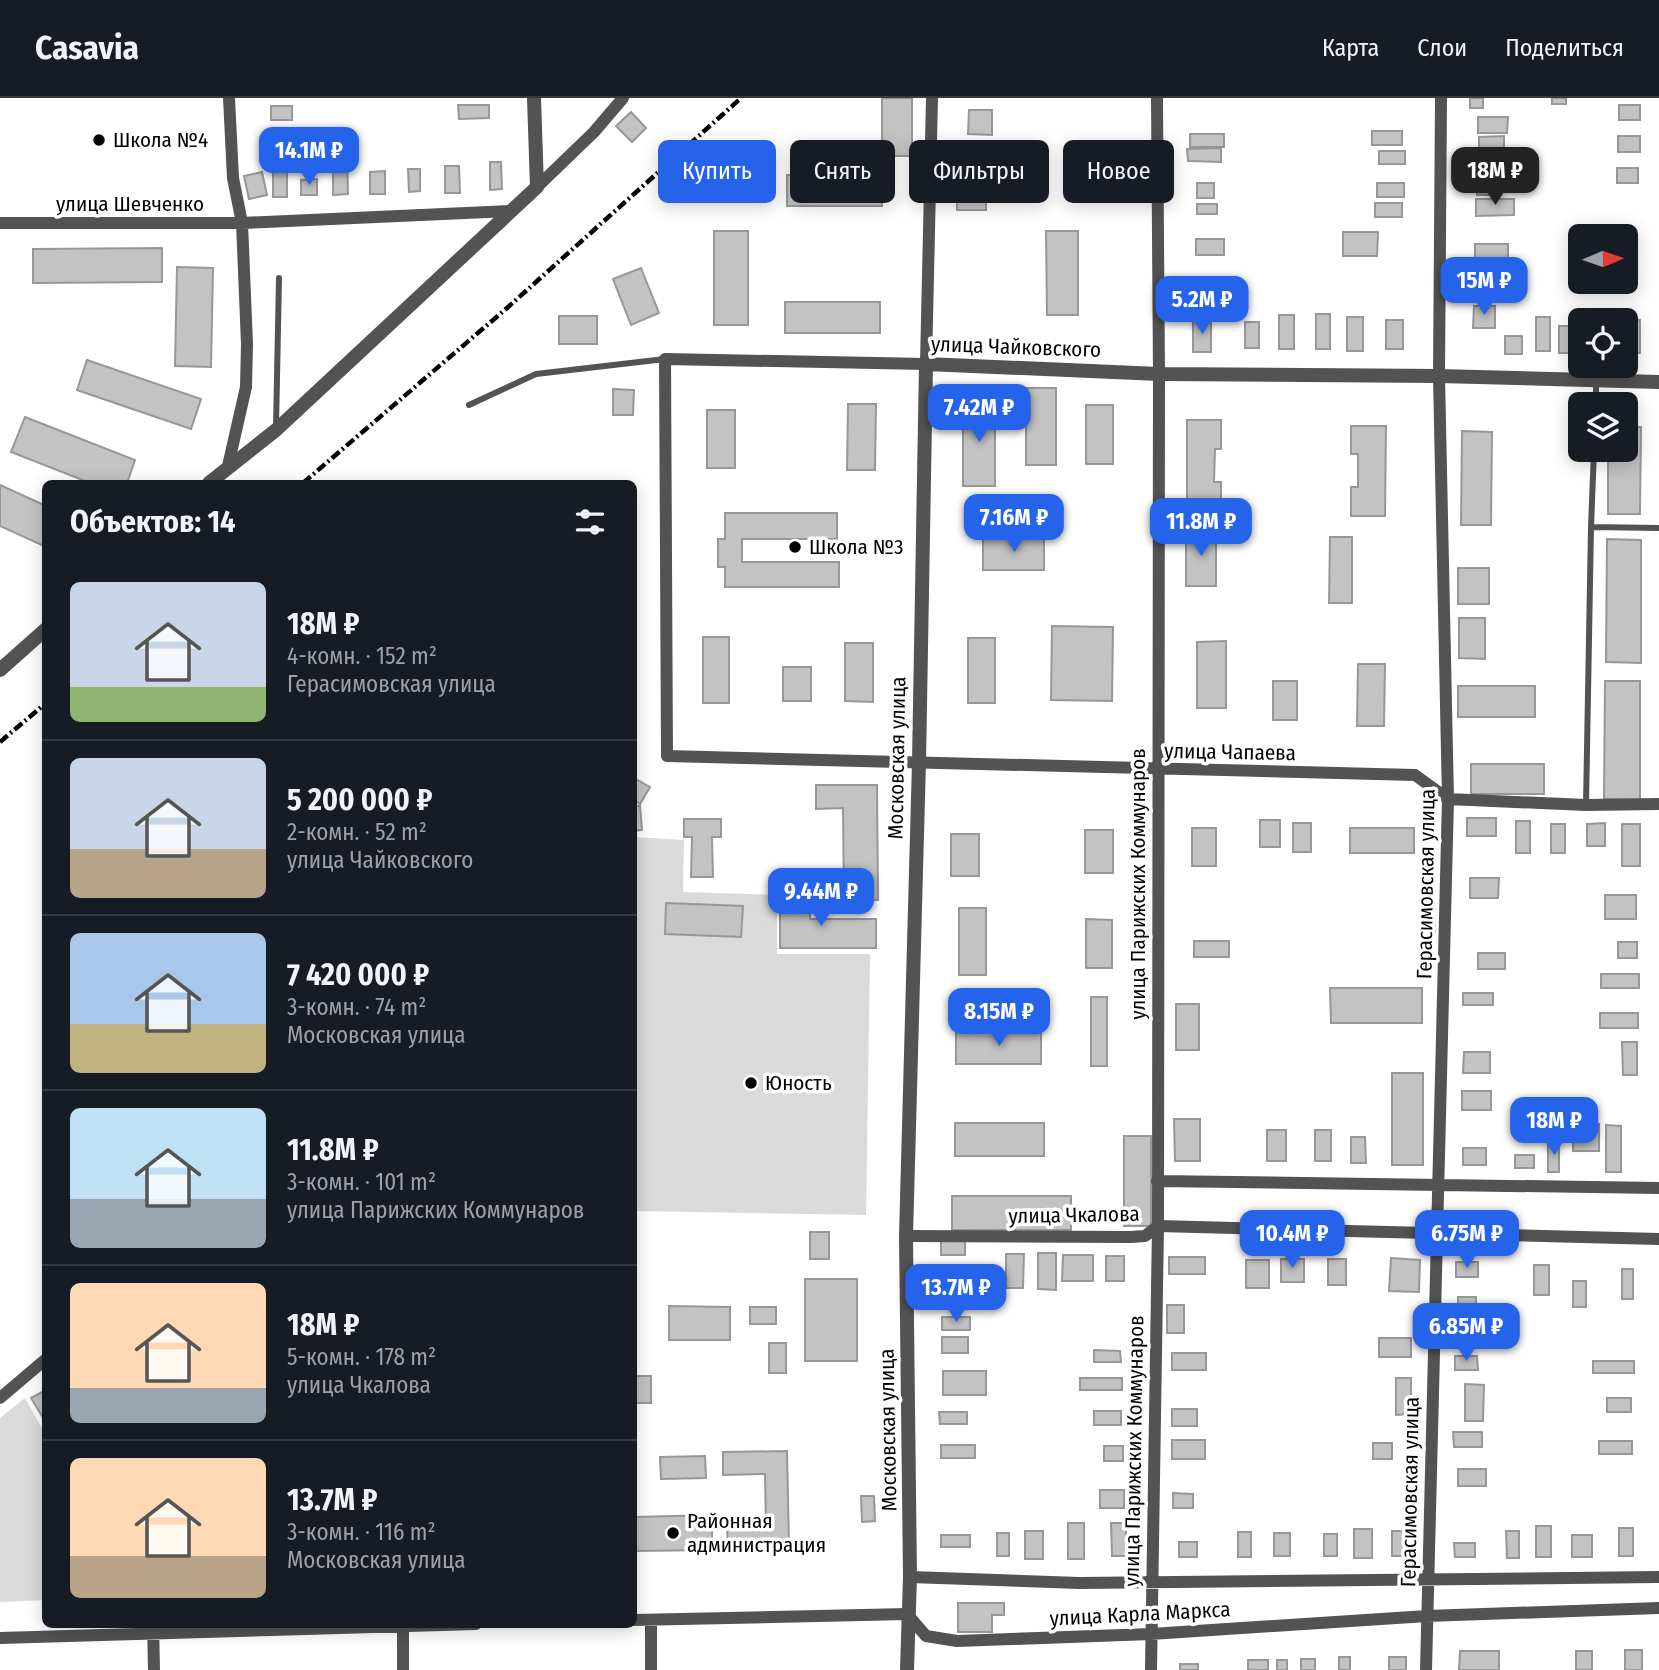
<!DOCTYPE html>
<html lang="ru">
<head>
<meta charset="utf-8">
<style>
	:root { --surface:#171b24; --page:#20242c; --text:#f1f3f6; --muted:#9ea1a6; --line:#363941; --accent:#2563eb }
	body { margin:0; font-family:"Fira Sans Condensed",sans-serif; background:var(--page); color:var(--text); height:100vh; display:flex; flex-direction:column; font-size:26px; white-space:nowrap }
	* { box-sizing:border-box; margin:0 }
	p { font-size:23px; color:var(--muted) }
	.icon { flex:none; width:38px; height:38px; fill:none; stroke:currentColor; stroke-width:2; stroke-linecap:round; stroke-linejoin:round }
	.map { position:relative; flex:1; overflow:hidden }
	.details { position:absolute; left:42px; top:382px; width:595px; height:1148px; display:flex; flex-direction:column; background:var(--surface); border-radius:10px; box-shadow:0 4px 18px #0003 }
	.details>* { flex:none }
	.guide { position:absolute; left:658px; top:42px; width:665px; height:63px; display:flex; gap:14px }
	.needle { width:46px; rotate:88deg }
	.controls { position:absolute; left:1568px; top:126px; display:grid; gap:14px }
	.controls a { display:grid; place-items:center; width:70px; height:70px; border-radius:10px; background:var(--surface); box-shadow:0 4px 18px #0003; font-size:35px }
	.price { position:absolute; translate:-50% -60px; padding:0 16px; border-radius:14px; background:var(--accent); color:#fff; font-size:23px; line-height:46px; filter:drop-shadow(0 2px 4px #0008) }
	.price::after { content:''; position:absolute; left:50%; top:42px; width:21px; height:16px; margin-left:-10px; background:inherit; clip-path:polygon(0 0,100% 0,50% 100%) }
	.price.selected { background:#222; color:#fff }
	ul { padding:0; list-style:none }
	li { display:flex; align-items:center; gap:21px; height:175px; padding:0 28px }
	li+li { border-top:2px solid var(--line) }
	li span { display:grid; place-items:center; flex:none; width:196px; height:140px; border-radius:10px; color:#555 }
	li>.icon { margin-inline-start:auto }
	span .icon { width:84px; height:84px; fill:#fffc; stroke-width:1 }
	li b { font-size:30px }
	h2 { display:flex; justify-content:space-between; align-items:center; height:84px; padding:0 28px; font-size:30px }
	.chip { padding:0 24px; border-radius:10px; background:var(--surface); box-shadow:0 4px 18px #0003; font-size:24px; line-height:63px }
	.chip.selected { background:var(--accent); color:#fff }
	header { display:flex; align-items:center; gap:42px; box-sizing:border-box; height:98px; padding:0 35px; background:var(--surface); border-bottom:2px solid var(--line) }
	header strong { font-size:33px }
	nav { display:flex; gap:38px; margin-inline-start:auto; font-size:24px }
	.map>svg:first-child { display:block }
	.green { fill:#dadada }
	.building { fill:#c3c3c3; stroke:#979797; stroke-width:2 }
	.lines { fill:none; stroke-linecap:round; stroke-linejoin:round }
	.service { stroke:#535353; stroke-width:6 }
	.minor { stroke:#535353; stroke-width:12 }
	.tertiary { stroke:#535353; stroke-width:14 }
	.rail { stroke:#000; stroke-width:4.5; stroke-dasharray:10 3.5 2 3.5; stroke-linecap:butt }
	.poi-dot { fill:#000; stroke:#fff; stroke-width:2.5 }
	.labels { text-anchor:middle; stroke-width:7; stroke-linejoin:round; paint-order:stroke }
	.poi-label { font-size:21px; fill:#000; stroke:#fff; text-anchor:start }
	.street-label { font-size:21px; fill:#000; stroke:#fff }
</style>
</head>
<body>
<header>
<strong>Casavia</strong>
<nav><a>Карта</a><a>Слои</a><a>Поделиться</a></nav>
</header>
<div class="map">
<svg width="1659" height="1572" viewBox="0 0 1659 1572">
	<rect width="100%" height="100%" fill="#fff"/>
	<path class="green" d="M634,739L684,742L683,794L777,797V856H870L866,1117L634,1113Z
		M25,1300L45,1336V1502L0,1504V1320Z"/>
	<path class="building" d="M882,0H912V58H882Z
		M1470,0H1483V10H1470Z
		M1552,0H1566V6H1552Z
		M458,7H489V20L459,21Z
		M1619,7H1640V22H1619Z
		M271,8H292V22H271Z
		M969,12H992V37L968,36Z
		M631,14L646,30L632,44L616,28Z
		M1478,19H1508L1507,35H1478Z
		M1372,33H1402V47H1372Z
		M1190,36H1224V49H1190Z
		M1504,38V53H1479V39Z
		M1618,38H1640V54H1618Z
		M1221,50V64L1188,63L1187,51Z
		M333,51H347L348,96L333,97Z
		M1092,53H1115L1114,77H1092Z
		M1379,53H1405V66H1379Z
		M978,56H1000V80H978Z
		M490,64H501L502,91L490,92Z
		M445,68H459L460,95H445Z
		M1617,70H1638V85H1617Z
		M408,71H420V93L409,94Z
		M287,72V99H273V73Z
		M385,73V96H370V74Z
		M262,74L267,97L249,101L244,78Z
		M787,77H882V108H787Z
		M1477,78H1499V97H1477Z
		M317,81V97H301V82Z
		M1197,85H1214V100H1197Z
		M1377,85H1404V99H1377Z
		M957,94H986V112H957Z
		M1476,101H1514V117L1476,118Z
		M1375,105H1402V119H1375Z
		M1197,106H1217V116H1197Z
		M714,133H748V227H714Z
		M1046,133H1078V217H1047Z
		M1343,134H1378L1377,158H1343Z
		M1196,141H1224V157H1196Z
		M1475,146H1508V162H1475Z
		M162,150V184L33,185V151Z
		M177,169L213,170L211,269L175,268Z
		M641,170L659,215L631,227L613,181Z
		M1475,170H1500V195H1475Z
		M785,204H880V235H785Z
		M1474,208H1495V230H1473Z
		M1316,216H1330V251H1316Z
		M1279,217H1294V251H1279Z
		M559,218H597V246H559Z
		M1347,219H1363V253H1347Z
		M1536,219H1550V253H1536Z
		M1193,222H1211V254H1193Z
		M1386,222H1403V251H1386Z
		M1626,222H1640V255H1626Z
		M1245,224H1259V250H1245Z
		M1559,228H1573V255H1559Z
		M1505,238H1522V256H1505Z
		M87,262L201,301L191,331L77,292Z
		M1026,290H1056V367H1026Z
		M613,291L634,292L633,317H613Z
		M963,303H995V388H963Z
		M848,306H876L875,372H847Z
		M1086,307H1113V366H1086Z
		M707,312H735V370H707Z
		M25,319L135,362L127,385H90L11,354Z
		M1187,322H1221V351H1215L1214,384H1221V412H1187Z
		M1351,328H1386L1385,418H1351V389H1358V356H1351Z
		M1626,329H1641L1640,416H1608V352H1626Z
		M1462,333L1492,334L1491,427H1461Z
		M0,387L46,408V449L0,428Z
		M725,415H837V441H742V464H839V489H725V469H718V441H725Z
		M1186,431H1216V488H1186Z
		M1330,439H1352V505H1329Z
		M983,440H1044V472H983Z
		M1607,441L1641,442V565L1606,564Z
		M1458,470H1489V506H1458Z
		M1459,520H1485V561L1459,560Z
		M1052,528L1113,529L1112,603L1051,602Z
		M703,539H729V605H703Z
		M968,540H995V605H968Z
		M1226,543V610H1197V544Z
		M845,545H873V604L845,603Z
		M1358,566H1385L1384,628H1357Z
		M783,569H811V603H783Z
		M1273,583H1297V622H1273Z
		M1605,583H1640V702L1604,701Z
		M1458,588H1535V619H1458Z
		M1471,666H1544V696H1471Z
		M634,680L650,689L640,706L634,702Z
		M816,687H877L878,802H844L843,710L816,711Z
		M634,708H640L642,732L634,733Z
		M1467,720H1496V738H1467Z
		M684,721H721V739H712L713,779H691L692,739H684Z
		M1260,722H1280V749H1260Z
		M1516,723H1530V755H1516Z
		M1293,725H1311V754H1293Z
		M1605,725V748H1587V726Z
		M1551,726H1565V755H1551Z
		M1622,726H1640V768H1622Z
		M1192,730H1216V768H1192Z
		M1350,730H1414V755H1350Z
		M1085,732H1113V775H1085Z
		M951,736H979V778H951Z
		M1470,780H1499L1498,800H1470Z
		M1605,797H1636V821H1605Z
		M780,798H810V821H876V850H780Z
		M666,805L743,808L741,839L665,836Z
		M959,810H986V877H959Z
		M1420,820H1435V834H1420Z
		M1086,821L1112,822V870H1086Z
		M1194,843H1229V859H1194Z
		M1618,844H1637V860H1618Z
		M1478,855H1505V871H1478Z
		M1601,876H1639V890H1601Z
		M1330,890H1422V925H1331Z
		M1463,895H1493V907H1463Z
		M1091,899H1107V968H1091Z
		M1176,906H1199V952H1176Z
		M1600,915H1638V930H1600Z
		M956,934H1041V966H956Z
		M1622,944H1637V977H1623Z
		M1464,954H1490V975H1463Z
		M1392,975H1423V1067H1392Z
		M1462,993H1491V1012H1462Z
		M1174,1021H1200V1063H1175Z
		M955,1025H1044V1058H955Z
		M1573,1026H1599V1053H1573Z
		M1606,1027L1621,1028V1074H1606Z
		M1267,1032H1286V1063H1267Z
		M1315,1032H1331V1063H1315Z
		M1124,1038H1151V1128H1124Z
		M1351,1039H1365L1366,1065H1351Z
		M1548,1044H1559V1074H1548Z
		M1463,1050H1486V1067H1463Z
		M1515,1057H1534V1070H1515Z
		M952,1098H1071V1132H952Z
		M810,1134H829V1161H810Z
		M941,1142H965V1157H941Z
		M1038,1155H1056V1192L1038,1191Z
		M1006,1156H1024L1023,1190H1006Z
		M1063,1157H1093V1183H1062Z
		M1106,1158H1124V1183H1106Z
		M1169,1159H1205V1176H1169Z
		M1391,1160L1420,1162L1419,1194L1389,1193Z
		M1281,1161H1304V1184H1281Z
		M1328,1161H1346V1187H1328Z
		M1246,1162H1269V1190H1246Z
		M1456,1164H1478V1179H1456Z
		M1534,1167H1549V1197H1534Z
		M1622,1171H1633V1201H1622Z
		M805,1181H857V1263H805Z
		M1573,1183H1586V1209H1573Z
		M942,1189H967V1202H942Z
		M1458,1199H1476V1212H1458Z
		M1167,1207H1184V1235H1167Z
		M669,1208L730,1209V1242H669Z
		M750,1209H776V1226H750Z
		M942,1219H970V1232H942Z
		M1458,1225H1478V1237H1457Z
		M942,1239H968V1255H942Z
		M1379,1240H1411V1259H1379Z
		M769,1245H786V1275H769Z
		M1094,1252L1120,1253L1121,1264H1094Z
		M1172,1255H1206V1272H1172Z
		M1455,1258H1477L1478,1272H1455Z
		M1593,1263H1634V1275H1593Z
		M943,1273H986V1297H943Z
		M634,1278H651V1305H634Z
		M1080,1280H1122V1292H1080Z
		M1396,1280H1411V1316L1396,1317Z
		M1465,1286L1484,1287L1483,1323H1465Z
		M46,1292V1323H45L31,1300Z
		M1607,1300H1631V1314H1607Z
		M1172,1311H1197V1328H1172Z
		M1094,1313H1121V1327H1094Z
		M939,1314H967V1326H940Z
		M1453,1334H1482V1349H1454Z
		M1172,1342H1205V1361H1172Z
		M1599,1343H1632V1356H1599Z
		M1373,1345H1392V1361H1373Z
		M941,1347H975V1360H941Z
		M1104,1348H1123V1363H1104Z
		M787,1353L789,1448L728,1449L727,1430L766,1429L765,1376L723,1377V1354Z
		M705,1358L706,1380L661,1381L660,1359Z
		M1458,1371H1486V1388H1458Z
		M1100,1392H1124V1410H1100Z
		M1173,1395L1193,1396V1410H1173Z
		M861,1398H874L875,1423L862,1424Z
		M712,1417V1452L634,1453V1419Z
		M1068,1425H1084V1461H1068Z
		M1111,1425H1126V1458H1112Z
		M1536,1428H1551V1459H1536Z
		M1619,1430H1633V1458H1619Z
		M1354,1431H1372V1460H1354Z
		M1025,1433H1043V1461H1025Z
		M1392,1433H1407V1458H1392Z
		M1506,1433H1519V1460H1507Z
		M1238,1434H1251V1459H1238Z
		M997,1435H1009V1458H997Z
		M1274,1435H1290V1458H1274Z
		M1324,1436H1337V1458H1324Z
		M941,1437H970V1449H941Z
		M1572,1437H1592V1459H1572Z
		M1179,1444H1197V1459H1179Z
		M1454,1445H1475V1459H1455Z
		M958,1505H1004V1517H992V1534H958Z
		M1625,1552H1642V1572H1625Z
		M1460,1553H1499V1572H1459Z
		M1576,1553H1592V1572H1576Z
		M1339,1559H1350V1572H1339Z
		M1389,1559H1406V1572H1389Z
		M1301,1561H1315V1572H1301Z
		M1248,1562H1268V1572H1248Z
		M1277,1562H1287V1572H1277Z
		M1180,1566H1198V1572H1180Z"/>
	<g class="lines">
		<path class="service" d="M1596,306V284
			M469,307L536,276L665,261
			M276,329L279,180
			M1591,429L1594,352
			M1586,707L1591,429L1659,430"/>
		<path class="minor" d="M932,0L926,266L665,261L667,658L1415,677L1448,701L1586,707L1659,706
			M537,89L594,34L623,0
			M0,125H242L511,113
			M228,368L246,289L247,246L242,125L233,80L229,0
			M1157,1083L1659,1090
			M906,1138L1131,1139L1145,1138L1158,1128L1659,1141
			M0,1300L46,1261
			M910,1479L1079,1485L1659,1479
			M634,1522L907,1516L926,1538L957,1543L1151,1536L1427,1518L1659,1510
			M651,1522V1572
			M153,1526L154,1572
			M403,1528V1572
			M0,1540L476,1526
			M1151,1572L1158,1128L1159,276L1157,0
			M1426,1572L1448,701L1439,278L1441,0"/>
		<path class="tertiary" d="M209,385L276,332L537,89L534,0
			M0,572L46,531
			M907,1572L910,1479L906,1138L919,664L926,266L1159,276L1439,278L1659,284"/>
		<path class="rail" d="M303,385L507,210L741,0
			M0,644L46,605"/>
	</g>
	<g class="poi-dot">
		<circle cx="99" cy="42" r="7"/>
		<circle cx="795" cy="449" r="7"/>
		<circle cx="751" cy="985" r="7"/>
		<circle cx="673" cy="1435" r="7"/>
	</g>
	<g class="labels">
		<g class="poi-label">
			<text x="113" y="49">Школа №4</text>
			<text x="809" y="456">Школа №3</text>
			<text x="765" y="992">Юность</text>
			<text x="687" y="1430">Районная<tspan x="687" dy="24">администрация</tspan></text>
		</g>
		<g class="street-label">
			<text x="130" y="113">улица Шевченко</text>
			<text transform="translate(1016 249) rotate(2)" y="7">улица Чайковского</text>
			<text transform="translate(1230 654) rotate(1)" y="7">улица Чапаева</text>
			<text transform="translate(897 660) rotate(-89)" y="7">Московская улица</text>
			<text transform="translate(1138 786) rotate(-90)" y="7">улица Парижских Коммунаров</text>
			<text transform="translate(1426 786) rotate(-89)" y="7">Герасимовская улица</text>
			<text transform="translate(1074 1117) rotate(-1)" y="7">улица Чкалова</text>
			<text transform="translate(888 1332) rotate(-91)" y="7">Московская улица</text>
			<text transform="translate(1134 1353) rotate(-89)" y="7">улица Парижских Коммунаров</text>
			<text transform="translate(1410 1394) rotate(-89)" y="7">Герасимовская улица</text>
			<text transform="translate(1140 1516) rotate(-3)" y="7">улица Карла Маркса</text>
		</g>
	</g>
</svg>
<div class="controls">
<a><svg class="needle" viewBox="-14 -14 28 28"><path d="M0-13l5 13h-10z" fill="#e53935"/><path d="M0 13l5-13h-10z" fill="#9ea1a6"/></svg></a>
<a><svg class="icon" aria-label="locate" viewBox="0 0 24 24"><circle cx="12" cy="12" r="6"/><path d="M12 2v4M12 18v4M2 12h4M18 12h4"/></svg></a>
<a><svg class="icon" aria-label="layers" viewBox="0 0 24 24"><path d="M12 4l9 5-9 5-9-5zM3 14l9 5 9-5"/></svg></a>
</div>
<b class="price" style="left:309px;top:89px">14.1M ₽</b>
<b class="price selected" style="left:1495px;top:109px">18M ₽</b>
<b class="price" style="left:1484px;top:219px">15M ₽</b>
<b class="price" style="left:1202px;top:238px">5.2M ₽</b>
<b class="price" style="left:979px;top:346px">7.42M ₽</b>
<b class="price" style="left:1014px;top:456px">7.16M ₽</b>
<b class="price" style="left:1201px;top:460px">11.8M ₽</b>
<b class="price" style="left:821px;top:830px">9.44M ₽</b>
<b class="price" style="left:999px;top:950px">8.15M ₽</b>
<b class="price" style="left:1554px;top:1059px">18M ₽</b>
<b class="price" style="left:1292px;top:1172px">10.4M ₽</b>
<b class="price" style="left:1467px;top:1172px">6.75M ₽</b>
<b class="price" style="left:956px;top:1226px">13.7M ₽</b>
<b class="price" style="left:1466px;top:1265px">6.85M ₽</b>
<div class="guide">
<a class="chip selected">Купить</a>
<a class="chip">Снять</a>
<a class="chip">Фильтры</a>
<a class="chip">Новое</a>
</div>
<section class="details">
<h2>Объектов: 14<svg class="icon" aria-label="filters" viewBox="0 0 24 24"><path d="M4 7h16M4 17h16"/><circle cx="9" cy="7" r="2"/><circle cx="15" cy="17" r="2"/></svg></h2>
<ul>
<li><span style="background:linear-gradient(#c9d6e8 75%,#8fb573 0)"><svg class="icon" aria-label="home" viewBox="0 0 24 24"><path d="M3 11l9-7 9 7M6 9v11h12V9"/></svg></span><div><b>18M ₽</b><p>4-комн. · 152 m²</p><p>Герасимовская улица</p></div></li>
<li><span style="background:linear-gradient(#c9d6e8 65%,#b9a48a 0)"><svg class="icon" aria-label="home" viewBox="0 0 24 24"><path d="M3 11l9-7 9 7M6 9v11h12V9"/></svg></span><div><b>5 200 000 ₽</b><p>2-комн. · 52 m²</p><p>улица Чайковского</p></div></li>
<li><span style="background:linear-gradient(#a9c7e8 65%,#c2b280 0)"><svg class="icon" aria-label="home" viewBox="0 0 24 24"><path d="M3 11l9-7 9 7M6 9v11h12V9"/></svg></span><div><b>7 420 000 ₽</b><p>3-комн. · 74 m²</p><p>Московская улица</p></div></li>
<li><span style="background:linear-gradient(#bfe0f5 65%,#9aa5b1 0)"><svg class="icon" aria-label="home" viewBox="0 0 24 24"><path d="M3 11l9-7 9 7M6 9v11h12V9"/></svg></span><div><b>11.8M ₽</b><p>3-комн. · 101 m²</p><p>улица Парижских Коммунаров</p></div></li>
<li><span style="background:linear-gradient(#ffd9b3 75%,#9aa5b1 0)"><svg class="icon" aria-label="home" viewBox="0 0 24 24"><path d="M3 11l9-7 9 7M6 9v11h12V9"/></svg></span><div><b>18M ₽</b><p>5-комн. · 178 m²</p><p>улица Чкалова</p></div></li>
<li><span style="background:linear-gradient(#ffd9b3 70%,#b9a48a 0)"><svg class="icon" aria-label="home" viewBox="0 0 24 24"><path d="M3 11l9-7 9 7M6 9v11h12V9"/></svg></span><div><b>13.7M ₽</b><p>3-комн. · 116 m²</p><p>Московская улица</p></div></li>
</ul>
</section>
</div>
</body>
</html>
